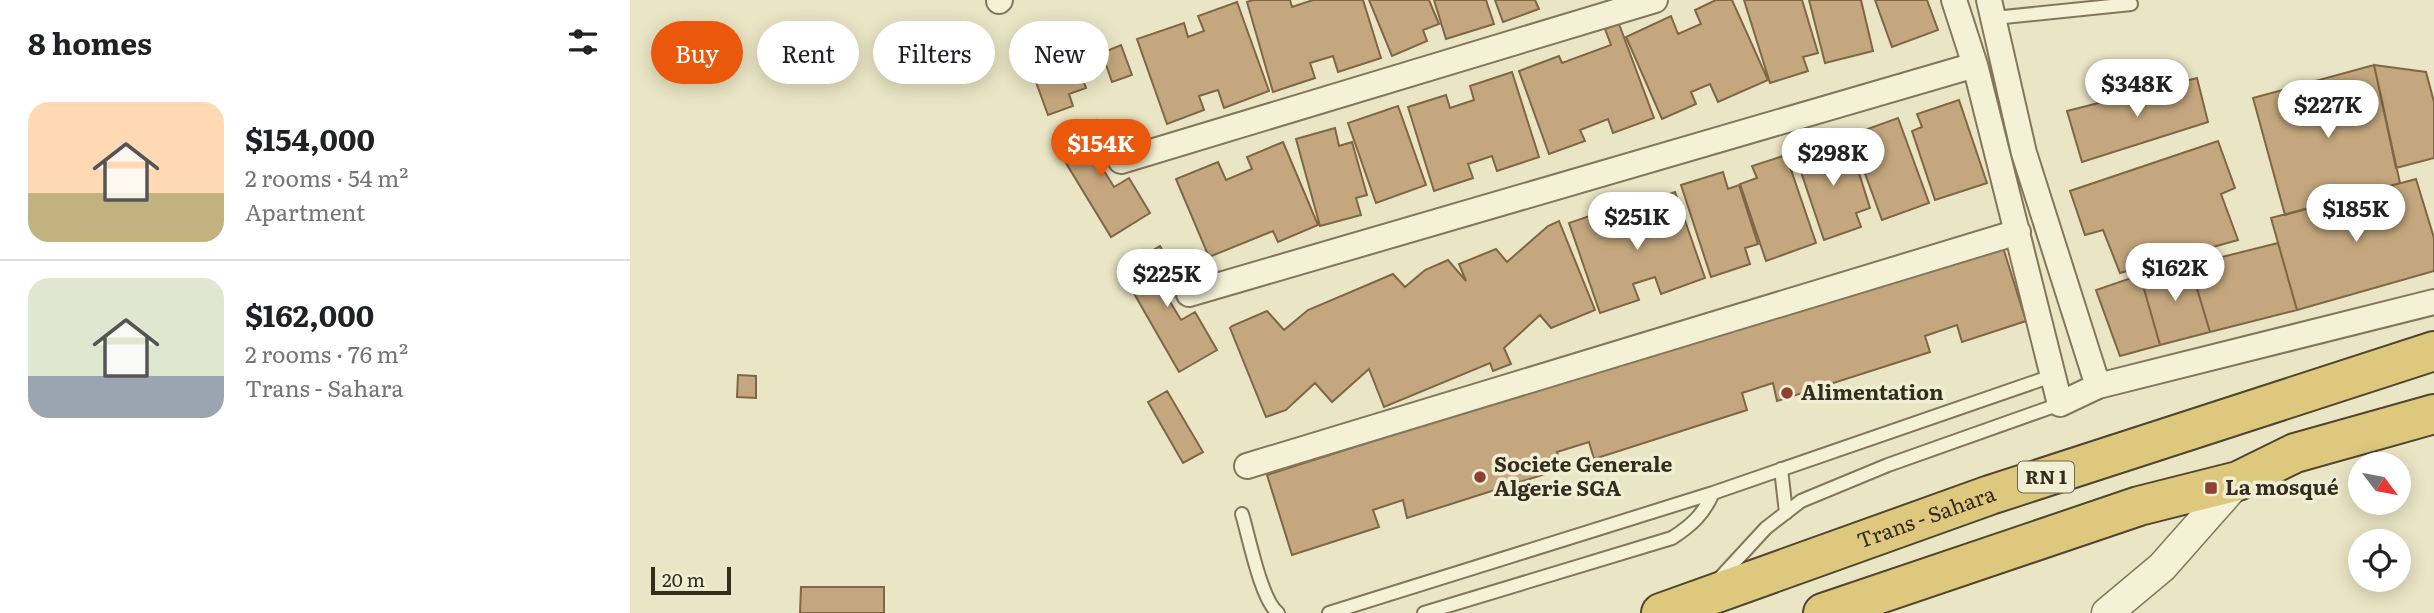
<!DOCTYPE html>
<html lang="en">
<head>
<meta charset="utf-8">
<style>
	:root { --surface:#fff; --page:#f6f6f6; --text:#202124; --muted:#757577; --line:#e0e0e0; --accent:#ea580c }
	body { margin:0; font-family:Literata,serif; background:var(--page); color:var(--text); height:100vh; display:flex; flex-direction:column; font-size:26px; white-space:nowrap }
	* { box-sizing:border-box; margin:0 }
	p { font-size:23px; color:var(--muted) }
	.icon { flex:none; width:38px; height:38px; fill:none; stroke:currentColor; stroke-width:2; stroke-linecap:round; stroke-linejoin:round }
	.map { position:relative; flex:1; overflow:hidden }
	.sheet { display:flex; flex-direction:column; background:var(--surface); width:630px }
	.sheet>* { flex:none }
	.hud { position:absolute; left:21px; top:21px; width:665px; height:63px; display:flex; gap:14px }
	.needle { width:46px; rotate:122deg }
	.controls { position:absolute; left:1718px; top:452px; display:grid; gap:14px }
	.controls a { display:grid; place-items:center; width:63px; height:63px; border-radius:50%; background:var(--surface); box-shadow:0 4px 18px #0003; font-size:35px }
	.scale { position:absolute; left:21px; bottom:18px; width:80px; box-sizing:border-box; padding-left:7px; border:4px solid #342d1f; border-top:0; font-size:19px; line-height:24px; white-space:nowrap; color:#342d1f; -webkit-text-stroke:5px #f2eed3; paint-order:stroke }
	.price { position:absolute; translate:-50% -60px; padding:0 16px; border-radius:24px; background:#fff; color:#222; font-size:23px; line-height:46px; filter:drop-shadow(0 2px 4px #0008) }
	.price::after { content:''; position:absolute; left:50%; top:42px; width:21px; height:16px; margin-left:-10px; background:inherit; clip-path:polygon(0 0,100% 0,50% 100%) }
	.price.current { background:var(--accent); color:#fff }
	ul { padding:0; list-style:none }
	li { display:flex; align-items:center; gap:21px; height:175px; padding:0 28px }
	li+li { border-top:2px solid var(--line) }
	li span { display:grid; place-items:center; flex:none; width:196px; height:140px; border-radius:21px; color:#555 }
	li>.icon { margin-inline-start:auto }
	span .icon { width:84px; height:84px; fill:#fffc; stroke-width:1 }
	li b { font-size:30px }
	h2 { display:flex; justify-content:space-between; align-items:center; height:84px; padding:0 28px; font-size:30px }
	.chip { padding:0 24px; border-radius:32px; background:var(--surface); box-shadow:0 4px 18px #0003; font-size:24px; line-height:63px }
	.chip.current { background:var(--accent); color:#fff }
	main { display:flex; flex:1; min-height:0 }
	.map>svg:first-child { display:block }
	.building { fill:#c4a77e; stroke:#7f6645; stroke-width:2 }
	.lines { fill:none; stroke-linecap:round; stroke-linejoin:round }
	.service-casing { stroke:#82775c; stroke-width:16 }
	.minor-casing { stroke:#82775c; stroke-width:28 }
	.tertiary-casing { stroke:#82775c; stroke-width:33 }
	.trunk-casing { stroke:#514530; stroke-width:42 }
	.service { stroke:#f5f1d7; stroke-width:12 }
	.minor { stroke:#f5f1d7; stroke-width:24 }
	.tertiary { stroke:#f5f1d7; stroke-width:30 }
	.trunk { stroke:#ddc87e; stroke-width:38 }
	.poi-dot { fill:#8c4132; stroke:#f2eed3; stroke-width:2.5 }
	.labels { text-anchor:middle; stroke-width:7; stroke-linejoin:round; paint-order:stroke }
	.shield { fill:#f2eed3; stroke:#6d6755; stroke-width:2 }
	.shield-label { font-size:19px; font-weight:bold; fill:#342d1f }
	.poi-label { font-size:21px; font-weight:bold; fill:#342d1f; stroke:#f2eed3; text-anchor:start }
	.street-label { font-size:21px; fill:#342d1f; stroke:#f2eed3 }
</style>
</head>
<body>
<main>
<section class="sheet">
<h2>8 homes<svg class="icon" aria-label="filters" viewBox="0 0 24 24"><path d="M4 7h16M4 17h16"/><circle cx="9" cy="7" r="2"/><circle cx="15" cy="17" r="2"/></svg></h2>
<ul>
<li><span style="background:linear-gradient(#ffd9b3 65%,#c2b280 0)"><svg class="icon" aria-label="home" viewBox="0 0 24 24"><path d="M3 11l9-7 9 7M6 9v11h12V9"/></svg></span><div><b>$154,000</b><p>2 rooms · 54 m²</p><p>Apartment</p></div></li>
<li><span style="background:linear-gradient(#dfe7d0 70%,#9aa5b1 0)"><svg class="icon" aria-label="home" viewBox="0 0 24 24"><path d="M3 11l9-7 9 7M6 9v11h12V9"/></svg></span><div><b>$162,000</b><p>2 rooms · 76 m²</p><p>Trans - Sahara</p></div></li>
</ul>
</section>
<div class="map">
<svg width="1804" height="613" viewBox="0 0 1804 613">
	<rect width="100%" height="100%" fill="#eae5c4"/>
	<path class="building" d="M623,0H660L662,7L683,0H733L751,58L708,72L703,56L680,63L685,78L643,92L617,2Z
		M739,0H799L809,24L793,30L797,41L762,56Z
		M804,0H856L864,24L816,39Z
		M865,0H905L909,9L873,22Z
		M1086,0H1102L1138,80L1088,102L1080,84L1061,92L1066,104L1032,119L996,37L1041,16L1048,34L1071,24L1065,10Z
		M1114,0H1172L1188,53L1173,57L1178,71L1140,83Z
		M1179,0H1231L1243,51L1195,63Z
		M1245,0H1297L1308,30L1262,47Z
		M607,2L639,91L594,108L588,90L569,96L574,110L537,124L507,39L554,23L558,37L574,31L568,16Z
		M989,24L1024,118L983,133L978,119L950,130L955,141L919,154L889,71L929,56L932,63L981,45L975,29Z
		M491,45L502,75L482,82L472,53Z
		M441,47L456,88L439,94L443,106L418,115L399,63Z
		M1744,65L1770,183L1655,215L1623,98Z
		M1744,65L1796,72L1804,102V158L1766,168Z
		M882,72L909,157L867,171L862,156L838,164L843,178L804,191L778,107L816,95L820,108L844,100L840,86Z
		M1567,78L1578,122L1452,162L1437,111Z
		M1329,100L1357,183L1305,200L1282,131L1292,127L1287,114Z
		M768,106L796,185L746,203L718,123Z
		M1268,118L1299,203L1252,220L1221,135Z
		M466,120L487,156L471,166L484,187L499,178L520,213L481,237L425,145Z
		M705,128L709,146L722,142L737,195L726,198L731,215L690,226L666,139Z
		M1206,140L1210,155L1222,151L1240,208L1226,213L1231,227L1194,240L1165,154Z
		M1588,141L1605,188L1591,194L1608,240L1490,273L1473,230L1455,235L1440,191Z
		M653,142L688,225L648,242L643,231L579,257L546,179L588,162L596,180L622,169L617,157Z
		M1156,155L1186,243L1136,261L1110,184L1127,178L1122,166Z
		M1093,172L1098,189L1109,185L1128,244L1115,248L1120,264L1081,277L1051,185Z
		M1786,179L1804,238V271L1667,310L1641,218Z
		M1045,192L1075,278L1031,294L1025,277L1003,284L1009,300L970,313L939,223L980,209L985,225L1008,217L1004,206Z
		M929,221L965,310L921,328L910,315L874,348L881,364L863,371L860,363L754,407L739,369L702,402L685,383L656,410L636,417L600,328L602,326L637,311L654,330L678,310L763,274L775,287L795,270L818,260L836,281L829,264L866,249L877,262L918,226Z
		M1371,241L1396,321L1332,342L1327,325L1295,336L1300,352L1147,401L1143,383L1112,393L1117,410L964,459L959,442L927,452L931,469L777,518L773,500L743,510L749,527L662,555L637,475Z
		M1648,243L1667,310L1580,332L1560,265Z
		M530,246L555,290L539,300L551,320L565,312L587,350L549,372L490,269Z
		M1558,259L1580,332L1530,345L1510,275Z
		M1510,275L1530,345L1490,356L1466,290Z
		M108,375L126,376V398L107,397Z
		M537,391L573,452L553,463L518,402Z
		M171,587H254V613H170Z"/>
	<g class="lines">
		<g class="service-casing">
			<path id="service" d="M1364,18L1501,4
				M1151,469L1156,513
				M612,514C619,537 631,600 648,613
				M1088,580L1136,528L1171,501L1258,465L1430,404
				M699,613L1083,493L1422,376
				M794,613L1042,538C1062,525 1073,515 1083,493"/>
		</g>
		<g class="minor-casing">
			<path id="minor" d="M1324,0L1345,65L1430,404L1468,386L1804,302
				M1359,0L1394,153L1468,386
				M369,1L370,0
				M491,161L1025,0
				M559,294L1345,65
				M617,466L1388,232"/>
		</g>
		<g class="tertiary-casing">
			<path id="tertiary" d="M1477,613L1532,567L1608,481"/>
		</g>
		<g class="trunk-casing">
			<g id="trunk">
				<path id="s1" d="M1031,613L1360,495L1804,351"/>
				<path d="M1193,613L1509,506L1608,481L1665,453L1804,414"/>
			</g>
		</g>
		<use href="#service" class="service"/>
		<use href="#minor" class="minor"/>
		<use href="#tertiary" class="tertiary"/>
		<use href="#trunk" class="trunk"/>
	</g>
	<g class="poi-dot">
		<circle cx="1157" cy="393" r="7"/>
		<circle cx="850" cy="477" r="7"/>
		<rect x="1574" y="481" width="14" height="14" rx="3.5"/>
	</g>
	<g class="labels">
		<rect class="shield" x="1388" y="461.5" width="56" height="31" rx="5"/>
		<g class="shield-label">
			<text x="1416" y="484">RN 1</text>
		</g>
		<g class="poi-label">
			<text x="1171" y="400">Alimentation</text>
			<text x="864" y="472">Societe Generale<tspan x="864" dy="24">Algerie SGA</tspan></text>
			<text x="1595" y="495">La mosqué</text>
		</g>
		<g class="street-label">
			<text dy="7" stroke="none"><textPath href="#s1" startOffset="282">Trans - Sahara</textPath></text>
		</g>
	</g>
</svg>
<div class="controls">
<a><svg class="needle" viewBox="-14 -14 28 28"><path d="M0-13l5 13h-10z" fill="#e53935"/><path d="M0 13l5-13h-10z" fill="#757577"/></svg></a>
<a><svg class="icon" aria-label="locate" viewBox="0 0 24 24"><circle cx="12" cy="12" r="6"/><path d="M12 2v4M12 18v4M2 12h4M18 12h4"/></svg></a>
</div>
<div class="scale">20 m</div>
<b class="price" style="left:1507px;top:119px">$348K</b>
<b class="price" style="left:1698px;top:140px">$227K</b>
<b class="price current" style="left:471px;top:179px">$154K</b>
<b class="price" style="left:1203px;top:188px">$298K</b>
<b class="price" style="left:1726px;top:244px">$185K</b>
<b class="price" style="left:1007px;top:252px">$251K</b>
<b class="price" style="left:1545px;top:303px">$162K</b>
<b class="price" style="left:537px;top:309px">$225K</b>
<div class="hud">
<a class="chip current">Buy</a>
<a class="chip">Rent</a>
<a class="chip">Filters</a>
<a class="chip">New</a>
</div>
</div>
</main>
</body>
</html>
